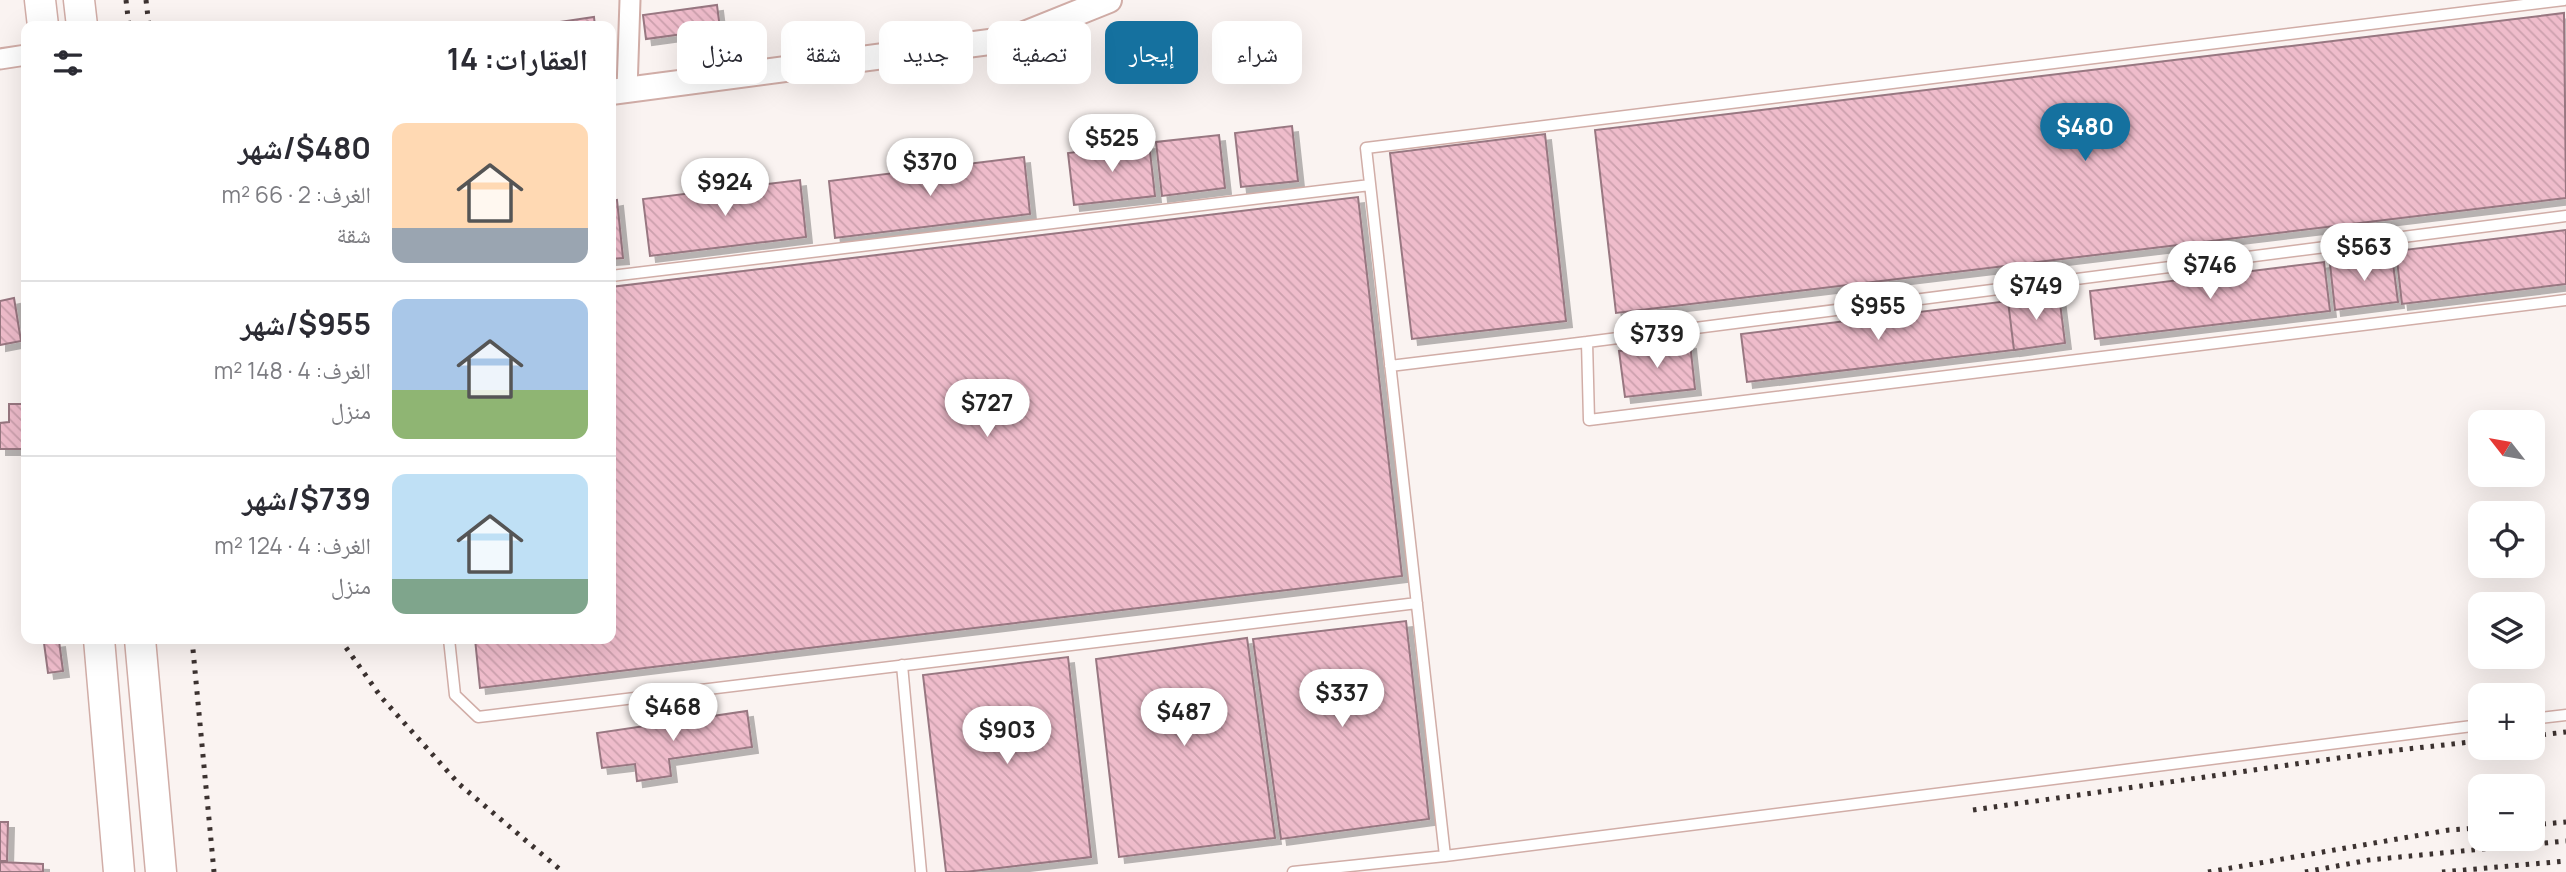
<!DOCTYPE html>
<html lang="ar">
<head>
<meta charset="utf-8">
<style>
	:root { --surface:#fff; --page:#f7f7f7; --text:#2b2b33; --muted:#7c7c81; --line:#e1e1e2; --accent:#15719f }
	body { margin:0; font-family:Manrope,"Noto Naskh Arabic",sans-serif; background:var(--page); color:var(--text); direction:rtl; height:100vh; display:flex; flex-direction:column; font-size:26px; white-space:nowrap }
	* { box-sizing:border-box; margin:0 }
	p { font-size:23px; color:var(--muted) }
	.icon { flex:none; width:38px; height:38px; fill:none; stroke:currentColor; stroke-width:2; stroke-linecap:round; stroke-linejoin:round }
	.map { position:relative; flex:1; overflow:hidden; direction:ltr }
	.details { position:absolute; left:21px; top:21px; width:595px; height:623px; display:flex; flex-direction:column; background:var(--surface); border-radius:14px; box-shadow:0 7px 28px #0002; direction:rtl }
	.details>* { flex:none }
	.banner { position:absolute; left:637px; top:21px; width:665px; height:63px; direction:rtl; display:flex; gap:14px }
	.needle { width:46px; rotate:301deg }
	.fabs { position:absolute; left:2468px; top:410px; display:grid; gap:14px }
	.fabs a { display:grid; place-items:center; width:77px; height:77px; border-radius:14px; background:var(--surface); box-shadow:0 7px 28px #0002; font-size:35px }
	.price { position:absolute; translate:-50% -60px; padding:0 16px; border-radius:24px; background:#fff; color:#222; font-size:23px; line-height:46px; filter:drop-shadow(0 2px 4px #0008) }
	.price::after { content:''; position:absolute; left:50%; top:42px; width:21px; height:16px; margin-left:-10px; background:inherit; clip-path:polygon(0 0,100% 0,50% 100%) }
	.price.selected { background:var(--accent); color:#fff }
	ul { padding:0; list-style:none }
	li { display:flex; align-items:center; gap:21px; height:175px; padding:0 28px }
	li+li { border-top:2px solid var(--line) }
	li span { display:grid; place-items:center; flex:none; width:196px; height:140px; border-radius:14px; color:#555 }
	li>.icon { margin-inline-start:auto }
	span .icon { width:84px; height:84px; fill:#fffc; stroke-width:1 }
	li b { font-size:30px }
	h2 { display:flex; justify-content:space-between; align-items:center; height:84px; padding:0 28px; font-size:30px }
	.pill { padding:0 24px; border-radius:14px; background:var(--surface); box-shadow:0 7px 28px #0002; font-size:24px; line-height:63px }
	.pill.selected { background:var(--accent); color:#fff }
	.map>svg:first-child { display:block }
	.building { fill:url(#building-back-hatch); stroke:#987781; stroke-width:2; filter:url(#shadow) }
	.lines { fill:none; stroke-linecap:round; stroke-linejoin:round }
	.service-casing { stroke:#d1ada7; stroke-width:13 }
	.minor-casing { stroke:#d1ada7; stroke-width:23 }
	.tertiary-casing { stroke:#d1ada7; stroke-width:28 }
	.primary-casing { stroke:#d1ada7; stroke-width:33 }
	.service { stroke:#fff; stroke-width:10 }
	.minor { stroke:#fff; stroke-width:19 }
	.tertiary { stroke:#fff; stroke-width:24 }
	.primary { stroke:#fff; stroke-width:30 }
	.rail { stroke:#3c3230; stroke-width:5; stroke-dasharray:3.5 7; stroke-linecap:butt }
</style>
</head>
<body>
<div class="map">
<svg width="2566" height="872" viewBox="0 0 2566 872">
	<defs>
		<pattern id="building-back-hatch" width="6" height="6" patternUnits="userSpaceOnUse" patternTransform="scale(1.75)"><rect width="6" height="6" fill="#efbccb"/><path d="M-1 5l2 2M0 0l6 6M5-1l2 2" fill="none" stroke="#cca0ad"/></pattern>
		<filter id="shadow"><feDropShadow dx="6" dy="6" stdDeviation="0" flood-color="#0004"/></filter>
	</defs>
	<rect width="100%" height="100%" fill="#faf3f1"/>
	<path class="building" d="M717,5L720,29L646,39L643,15Z
		M2564,13L2566,198L1616,313L1595,130Z
		M594,17L595,26H559V22Z
		M1292,126L1298,181L1241,187L1235,133Z
		M1545,134L1566,321L1412,339L1390,153Z
		M1219,135L1225,188L1162,196L1156,142Z
		M1149,143L1155,196L1074,205L1068,153Z
		M1024,157L1030,214L835,238L829,181Z
		M800,180L806,237L650,256L643,199Z
		M1358,197L1402,576L480,688L475,639H611V287Z
		M617,200L623,258L611,259V201Z
		M2566,230V284L2402,304L2396,251Z
		M2392,256L2398,302L2335,310L2330,264Z
		M2324,262L2330,311L2095,339L2090,291Z
		M2059,295L2065,343L2014,350L2008,301Z
		M14,298L21,341L0,345V301Z
		M2008,301L2014,350L1747,382L1741,334Z
		M1690,343L1695,389L1625,397L1619,351Z
		M9,404H26V449H0V423L9,422Z
		M1406,621L1429,819L1281,839L1253,639Z
		M1247,638L1275,838L1119,857L1096,659Z
		M59,641L63,671L48,673L44,643Z
		M1068,657L1091,857L965,872H946L923,675Z
		M747,711L752,747L669,759L671,776L637,781L635,764L602,768L597,733Z
		M0,822H8L7,861H0Z
		M0,862L43,864V872H0Z"/>
	<g class="lines">
		<g class="service-casing">
			<path id="service" d="M2566,216L1587,342L1589,420L2566,300
				M611,276L1370,185
				M1390,366L1587,342
				M449,639L455,695L478,717L1417,603
				M902,665L921,872
				M2532,719L2566,715
				M1445,856L1366,148L2564,0
				M1293,872L1445,856L2480,725"/>
		</g>
		<g class="minor-casing">
			<path id="minor" d="M0,59L26,55
				M627,90L630,0"/>
		</g>
		<g class="tertiary-casing">
			<path id="tertiary" d="M611,92L1012,39L1109,0"/>
		</g>
		<g class="primary-casing">
			<path id="primary" d="M40,0L43,26
				M79,0L82,26
				M99,639L119,872
				M140,639L161,872"/>
		</g>
		<use href="#service" class="service"/>
		<use href="#minor" class="minor"/>
		<use href="#tertiary" class="tertiary"/>
		<use href="#primary" class="primary"/>
		<path class="rail" d="M126,0L129,26
			M146,0L149,26
			M192,639L214,872
			M340,639L381,697L459,784L563,872
			M2532,736L2566,732
			M1973,810L2380,752L2480,741
			M2532,825L2566,822
			M2208,872L2449,830L2480,828
			M2305,872L2369,860L2566,841
			M2442,872L2566,861"/>
	</g>
</svg>
<div class="fabs">
<a><svg class="needle" viewBox="-14 -14 28 28"><path d="M0-13l5 13h-10z" fill="#e53935"/><path d="M0 13l5-13h-10z" fill="#7c7c81"/></svg></a>
<a><svg class="icon" aria-label="locate" viewBox="0 0 24 24"><circle cx="12" cy="12" r="6"/><path d="M12 2v4M12 18v4M2 12h4M18 12h4"/></svg></a>
<a><svg class="icon" aria-label="layers" viewBox="0 0 24 24"><path d="M12 4l9 5-9 5-9-5zM3 14l9 5 9-5"/></svg></a>
<a>+</a>
<a>−</a>
</div>
<b class="price selected" style="left:2085px;top:163px">$480</b>
<b class="price" style="left:1112px;top:174px">$525</b>
<b class="price" style="left:930px;top:198px">$370</b>
<b class="price" style="left:725px;top:218px">$924</b>
<b class="price" style="left:2364px;top:283px">$563</b>
<b class="price" style="left:2210px;top:301px">$746</b>
<b class="price" style="left:2036px;top:322px">$749</b>
<b class="price" style="left:1878px;top:342px">$955</b>
<b class="price" style="left:1657px;top:370px">$739</b>
<b class="price" style="left:987px;top:439px">$727</b>
<b class="price" style="left:1342px;top:729px">$337</b>
<b class="price" style="left:673px;top:743px">$468</b>
<b class="price" style="left:1184px;top:748px">$487</b>
<b class="price" style="left:1007px;top:766px">$903</b>
<div class="banner">
<a class="pill">شراء</a>
<a class="pill selected">إيجار</a>
<a class="pill">تصفية</a>
<a class="pill">جديد</a>
<a class="pill">شقة</a>
<a class="pill">منزل</a>
</div>
<section class="details">
<h2>العقارات: 14<svg class="icon" aria-label="filters" viewBox="0 0 24 24"><path d="M4 7h16M4 17h16"/><circle cx="9" cy="7" r="2"/><circle cx="15" cy="17" r="2"/></svg></h2>
<ul>
<li><span style="background:linear-gradient(#ffd9b3 75%,#9aa5b1 0)"><svg class="icon" aria-label="home" viewBox="0 0 24 24"><path d="M3 11l9-7 9 7M6 9v11h12V9"/></svg></span><div><b>$480/شهر</b><p>الغرف: 2 · 66 m²</p><p>شقة</p></div></li>
<li><span style="background:linear-gradient(#a9c7e8 65%,#8fb573 0)"><svg class="icon" aria-label="home" viewBox="0 0 24 24"><path d="M3 11l9-7 9 7M6 9v11h12V9"/></svg></span><div><b>$955/شهر</b><p>الغرف: 4 · 148 m²</p><p>منزل</p></div></li>
<li><span style="background:linear-gradient(#bfe0f5 75%,#7fa58c 0)"><svg class="icon" aria-label="home" viewBox="0 0 24 24"><path d="M3 11l9-7 9 7M6 9v11h12V9"/></svg></span><div><b>$739/شهر</b><p>الغرف: 4 · 124 m²</p><p>منزل</p></div></li>
</ul>
</section>
</div>
</body>
</html>
